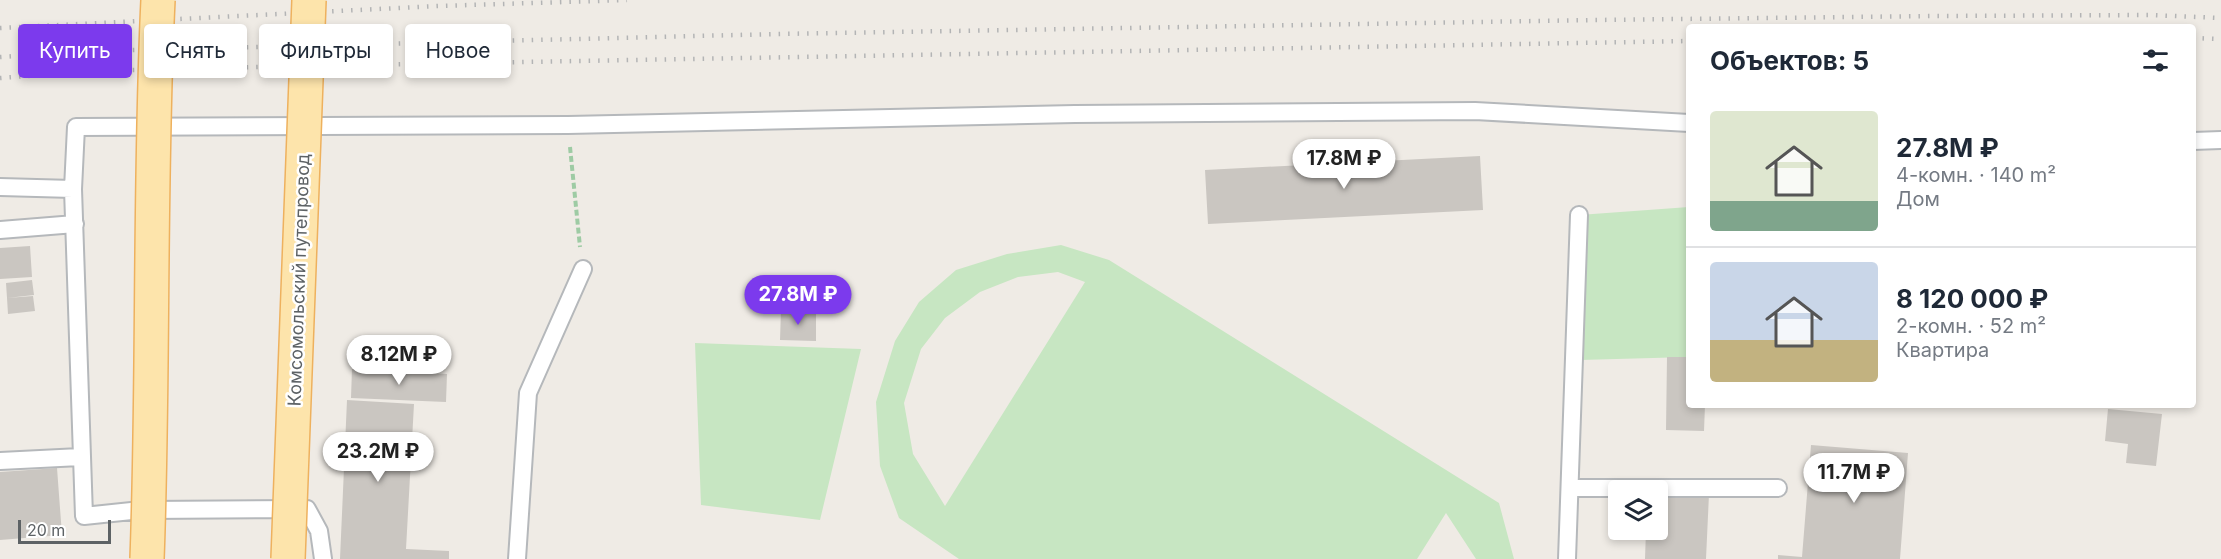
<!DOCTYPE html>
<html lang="ru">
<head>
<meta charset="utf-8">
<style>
	:root { --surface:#fff; --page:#f6f6f7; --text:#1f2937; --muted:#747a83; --line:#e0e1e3; --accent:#7c3aed }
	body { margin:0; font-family:Inter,sans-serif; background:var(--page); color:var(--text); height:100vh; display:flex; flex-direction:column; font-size:22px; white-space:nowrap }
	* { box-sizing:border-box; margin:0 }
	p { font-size:20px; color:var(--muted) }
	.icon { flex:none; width:33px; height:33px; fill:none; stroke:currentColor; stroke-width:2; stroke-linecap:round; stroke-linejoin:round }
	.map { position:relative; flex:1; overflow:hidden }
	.drawer { position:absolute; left:1686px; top:24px; width:510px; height:384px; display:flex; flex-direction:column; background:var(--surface); border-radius:6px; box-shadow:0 3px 9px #0003 }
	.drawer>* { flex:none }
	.banner { position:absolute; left:18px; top:24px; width:570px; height:54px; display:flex; gap:12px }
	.buttons { position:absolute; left:1608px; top:480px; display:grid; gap:12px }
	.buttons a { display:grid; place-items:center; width:60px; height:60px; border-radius:6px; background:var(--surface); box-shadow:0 3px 9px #0003; font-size:30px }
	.scale { position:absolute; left:18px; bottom:15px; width:93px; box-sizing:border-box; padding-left:6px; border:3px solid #5d6265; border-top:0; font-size:16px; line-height:21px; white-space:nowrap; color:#5d6265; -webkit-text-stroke:4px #fff; paint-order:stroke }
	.price { position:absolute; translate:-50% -51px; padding:0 14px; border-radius:21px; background:#fff; color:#222; font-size:20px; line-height:39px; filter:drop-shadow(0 2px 3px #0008) }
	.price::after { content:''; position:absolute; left:50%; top:36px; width:18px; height:14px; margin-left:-9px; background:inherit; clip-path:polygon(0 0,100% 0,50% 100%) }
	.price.active { background:var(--accent); color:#fff }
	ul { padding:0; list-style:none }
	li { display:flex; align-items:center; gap:18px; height:150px; padding:0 24px }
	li+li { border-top:2px solid var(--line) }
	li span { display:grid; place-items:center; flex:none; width:168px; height:120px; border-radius:6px; color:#555 }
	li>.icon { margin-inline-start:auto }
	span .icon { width:72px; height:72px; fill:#fffc; stroke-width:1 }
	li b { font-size:26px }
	h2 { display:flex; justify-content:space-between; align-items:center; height:72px; padding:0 24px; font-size:26px }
	.tag { padding:0 21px; border-radius:6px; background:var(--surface); box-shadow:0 3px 9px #0003; font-size:21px; line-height:54px }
	.tag.active { background:var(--accent); color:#fff }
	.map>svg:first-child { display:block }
	.green { fill:#c7e6c2; fill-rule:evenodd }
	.building { fill:#cac6c1 }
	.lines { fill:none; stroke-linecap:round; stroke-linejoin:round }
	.lane-casing { stroke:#b5b8bb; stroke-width:20 }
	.path { stroke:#9ecba4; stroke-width:4; stroke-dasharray:6 3; stroke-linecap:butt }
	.lane { stroke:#fff; stroke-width:16 }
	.rail { stroke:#b3b4b5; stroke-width:4.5; stroke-dasharray:1.5 8; stroke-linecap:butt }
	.primary-bridge-casing { stroke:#eeb15e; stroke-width:36; stroke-linecap:butt }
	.primary-bridge { stroke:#fde4ab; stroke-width:33 }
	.labels { text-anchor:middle; stroke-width:5; stroke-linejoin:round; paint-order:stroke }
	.street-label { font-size:18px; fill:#5d6265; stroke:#fff }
</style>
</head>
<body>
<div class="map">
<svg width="2221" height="559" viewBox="0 0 2221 559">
	<rect width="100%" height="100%" fill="#efebe5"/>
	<path class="green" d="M1689,207V357L1580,360L1579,215Z
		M1061,245L1109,260L1499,503L1514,559H1476L1446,513L1417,559H959L899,518L880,466L876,402L895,341L919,302L956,270L1007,254ZM1058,272L1085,282L945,506L913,454L904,403L921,349L945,318L980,292L1018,277Z
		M695,343L861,349L820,520L701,505Z"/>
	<path class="building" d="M1480,156L1483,210L1208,224L1205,170Z
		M30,246L32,277L0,279V248Z
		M32,280L34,295L7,298L6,283Z
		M33,296L35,311L8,314L7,298Z
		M781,310L816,313V341L780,340Z
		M1667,357H1689V405H1705L1704,431L1666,430Z
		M352,369L447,374L446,402L351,398Z
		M347,400L414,404L406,549L449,551V559H340Z
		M2108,409L2162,414L2156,466L2126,463L2128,444L2105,441Z
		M1811,445L1908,453L1900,559H1778V555L1802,557Z
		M57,468L62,535L0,540V472Z
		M1658,492L1709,494L1706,559H1645L1646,530H1658Z"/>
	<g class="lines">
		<g class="lane-casing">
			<path id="lane" d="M2193,141L2221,140
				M0,187L73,189
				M0,230L75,224
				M0,461L80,457
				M1571,488H1778
				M145,510L307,509L319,531L323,559
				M141,523V510L84,516L73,189L76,127L568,125L1075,114L1475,111L1689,123
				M517,559L528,393L583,269
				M1567,559L1579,215"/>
		</g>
		<path class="path" d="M570,147L580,247"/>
		<use href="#lane" class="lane"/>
		<path class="rail" d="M0,28L438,6L627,0
			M2193,38L2221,39
			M0,57L94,51L777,34L1595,20L1935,16L2150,15L2221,18
			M0,78L95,71L300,66L1689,41"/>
		<g class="primary-bridge-casing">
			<path id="primary-bridge" d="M147,559C154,373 149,186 158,0
				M288,559L309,0"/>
		</g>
		<use href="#primary-bridge" class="primary-bridge"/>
	</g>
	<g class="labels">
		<g class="street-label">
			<text transform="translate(299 280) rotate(-88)" y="6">Комсомольский путепровод</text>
		</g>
	</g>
</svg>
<div class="buttons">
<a><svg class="icon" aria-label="layers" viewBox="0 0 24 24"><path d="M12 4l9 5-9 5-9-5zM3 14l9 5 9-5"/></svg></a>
</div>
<div class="scale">20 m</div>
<b class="price" style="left:1344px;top:190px">17.8M ₽</b>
<b class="price active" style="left:798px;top:326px">27.8M ₽</b>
<b class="price" style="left:399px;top:386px">8.12M ₽</b>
<b class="price" style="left:378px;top:483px">23.2M ₽</b>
<b class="price" style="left:1854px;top:504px">11.7M ₽</b>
<div class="banner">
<a class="tag active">Купить</a>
<a class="tag">Снять</a>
<a class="tag">Фильтры</a>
<a class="tag">Новое</a>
</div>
<section class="drawer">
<h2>Объектов: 5<svg class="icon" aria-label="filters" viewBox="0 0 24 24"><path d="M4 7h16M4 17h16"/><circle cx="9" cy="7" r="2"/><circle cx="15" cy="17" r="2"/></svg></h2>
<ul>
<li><span style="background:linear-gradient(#dfe7d0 75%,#7fa58c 0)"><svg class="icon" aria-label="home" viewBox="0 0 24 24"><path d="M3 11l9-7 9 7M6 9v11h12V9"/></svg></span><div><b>27.8M ₽</b><p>4-комн. · 140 m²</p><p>Дом</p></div></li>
<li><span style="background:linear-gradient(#c9d6e8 65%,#c2b280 0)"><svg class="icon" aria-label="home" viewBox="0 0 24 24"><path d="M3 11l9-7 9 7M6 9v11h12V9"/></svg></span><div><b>8 120 000 ₽</b><p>2-комн. · 52 m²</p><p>Квартира</p></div></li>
</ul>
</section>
</div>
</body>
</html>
